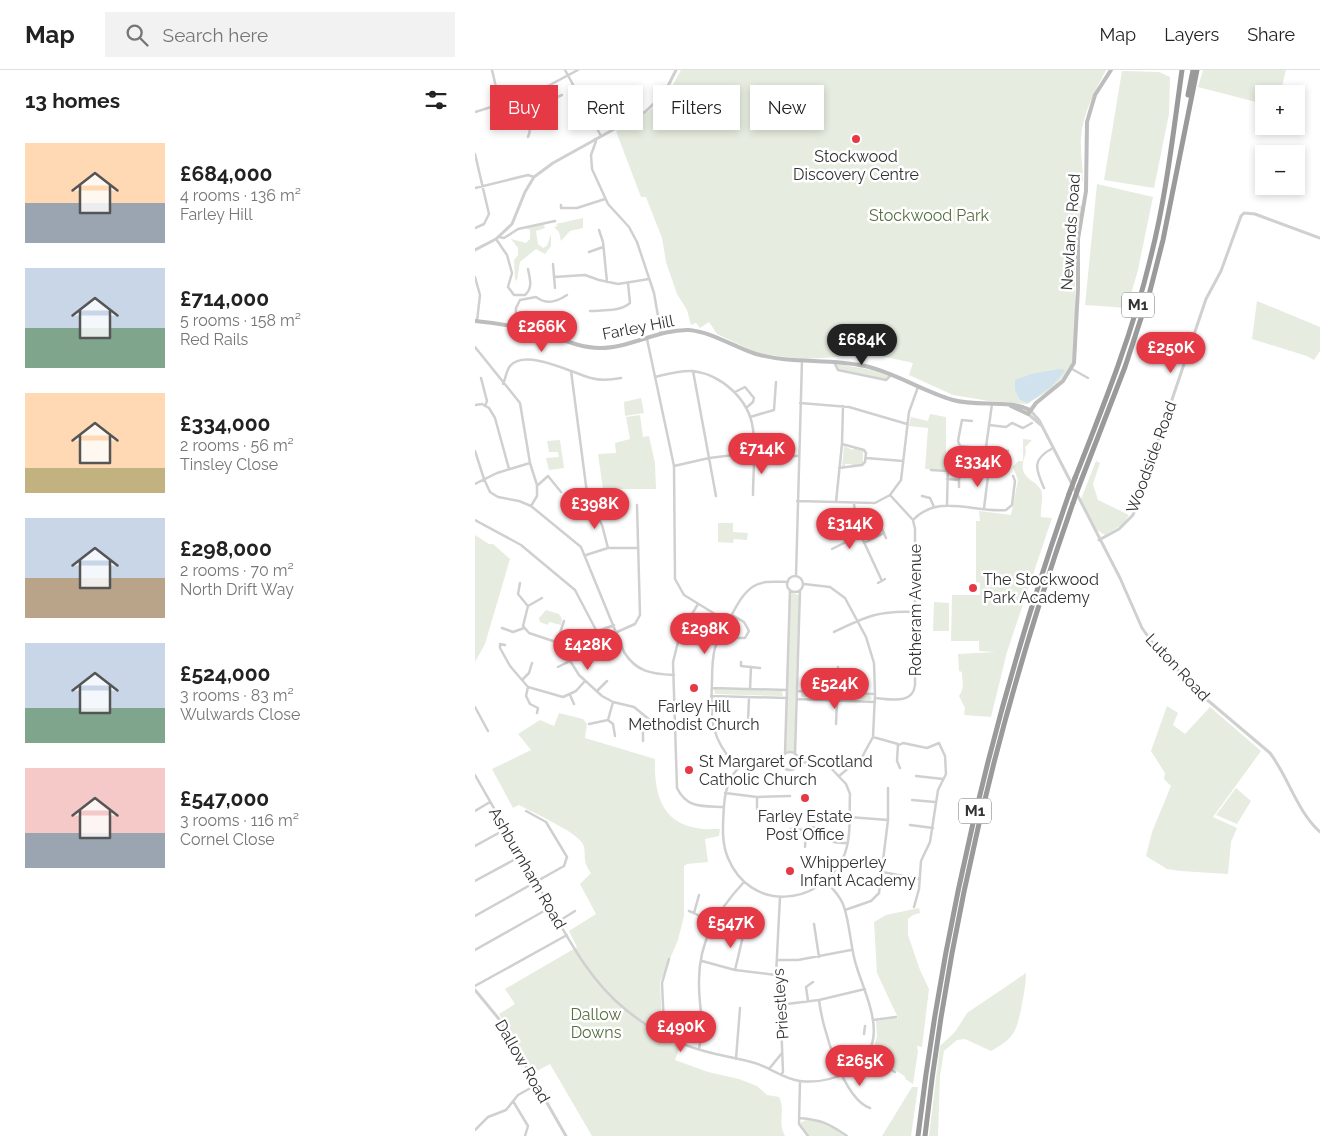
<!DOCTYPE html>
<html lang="en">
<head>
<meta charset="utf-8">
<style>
	:root { --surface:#fff; --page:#f2f2f2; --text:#222; --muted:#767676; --line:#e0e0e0; --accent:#e63946 }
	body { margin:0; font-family:Raleway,sans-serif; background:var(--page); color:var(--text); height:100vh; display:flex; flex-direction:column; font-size:19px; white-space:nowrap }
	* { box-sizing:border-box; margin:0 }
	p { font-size:16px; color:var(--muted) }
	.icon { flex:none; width:28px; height:28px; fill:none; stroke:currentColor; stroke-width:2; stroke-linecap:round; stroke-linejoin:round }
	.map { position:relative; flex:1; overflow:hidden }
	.panel { display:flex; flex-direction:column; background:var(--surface); width:475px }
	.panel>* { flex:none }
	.hud { position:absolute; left:15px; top:15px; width:475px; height:45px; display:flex; gap:10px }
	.buttons { position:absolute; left:780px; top:15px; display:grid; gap:10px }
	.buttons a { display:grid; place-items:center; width:50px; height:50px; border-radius:0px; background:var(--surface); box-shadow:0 2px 8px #0003; font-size:25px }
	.price { position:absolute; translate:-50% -42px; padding:0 11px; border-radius:18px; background:var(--accent); color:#fff; font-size:16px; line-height:32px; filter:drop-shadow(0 1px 2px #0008) }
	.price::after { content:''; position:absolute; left:50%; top:30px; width:15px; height:11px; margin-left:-8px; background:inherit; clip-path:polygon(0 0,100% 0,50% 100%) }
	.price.active { background:#222; color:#fff }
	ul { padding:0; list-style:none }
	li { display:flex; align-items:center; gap:15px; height:125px; padding:0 25px }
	li span { display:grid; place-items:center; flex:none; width:140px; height:100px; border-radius:0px; color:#555 }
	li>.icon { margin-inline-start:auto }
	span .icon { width:60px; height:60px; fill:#fffc; stroke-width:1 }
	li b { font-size:21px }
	h2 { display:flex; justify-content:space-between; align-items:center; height:60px; padding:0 25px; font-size:21px }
	.tag { padding:0 18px; border-radius:0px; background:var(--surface); box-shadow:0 2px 8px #0003; font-size:18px; line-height:45px }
	.tag.active { background:var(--accent); color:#fff }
	header { display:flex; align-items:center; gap:30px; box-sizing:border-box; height:70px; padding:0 25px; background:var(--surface); border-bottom:1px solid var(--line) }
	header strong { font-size:24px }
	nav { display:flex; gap:28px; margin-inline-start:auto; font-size:18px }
	.search { width:350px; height:45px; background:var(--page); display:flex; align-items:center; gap:12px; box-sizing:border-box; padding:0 18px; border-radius:0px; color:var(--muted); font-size:19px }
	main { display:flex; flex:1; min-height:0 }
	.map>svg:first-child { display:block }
	.green { fill:#e6ecdf }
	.water { fill:#cfe2ee }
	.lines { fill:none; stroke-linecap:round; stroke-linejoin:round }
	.minor { stroke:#d0d0d0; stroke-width:2.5 }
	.tertiary { stroke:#d0d0d0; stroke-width:3 }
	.secondary { stroke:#bdbdbd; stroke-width:4 }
	.motorway { stroke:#9a9a9a; stroke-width:5 }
	.motorway-bridge { stroke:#9a9a9a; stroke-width:5 }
	.poi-dot { fill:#e63946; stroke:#fff; stroke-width:2 }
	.labels { text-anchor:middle; stroke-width:5; stroke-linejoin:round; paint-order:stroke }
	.shield { fill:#fff; stroke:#707070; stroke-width:1 }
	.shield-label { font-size:15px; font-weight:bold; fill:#333 }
	.poi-label { font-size:16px; fill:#333; stroke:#fff }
	.park-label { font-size:16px; fill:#56703f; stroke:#fff }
	.street-label { font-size:16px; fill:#333; stroke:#fff }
</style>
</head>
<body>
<header>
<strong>Map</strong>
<div class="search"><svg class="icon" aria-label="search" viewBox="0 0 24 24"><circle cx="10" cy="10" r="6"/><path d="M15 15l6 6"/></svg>Search here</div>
<nav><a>Map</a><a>Layers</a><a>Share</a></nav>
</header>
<main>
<section class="panel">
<h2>13 homes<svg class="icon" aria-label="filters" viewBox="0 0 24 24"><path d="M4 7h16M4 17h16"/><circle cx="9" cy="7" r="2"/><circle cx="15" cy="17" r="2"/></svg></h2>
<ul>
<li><span style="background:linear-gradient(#ffd9b3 60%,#9aa5b1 0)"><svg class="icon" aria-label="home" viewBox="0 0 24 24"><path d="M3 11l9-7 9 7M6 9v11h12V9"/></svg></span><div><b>£684,000</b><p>4 rooms · 136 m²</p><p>Farley Hill</p></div></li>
<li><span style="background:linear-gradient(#c9d6e8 60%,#7fa58c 0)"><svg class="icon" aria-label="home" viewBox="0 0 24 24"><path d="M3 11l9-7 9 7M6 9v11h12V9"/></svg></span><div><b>£714,000</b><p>5 rooms · 158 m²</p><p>Red Rails</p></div></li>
<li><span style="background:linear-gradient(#ffd9b3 75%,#c2b280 0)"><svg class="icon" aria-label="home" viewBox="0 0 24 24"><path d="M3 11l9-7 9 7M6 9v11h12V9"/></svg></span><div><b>£334,000</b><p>2 rooms · 56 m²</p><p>Tinsley Close</p></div></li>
<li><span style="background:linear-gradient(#c9d6e8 60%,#b9a48a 0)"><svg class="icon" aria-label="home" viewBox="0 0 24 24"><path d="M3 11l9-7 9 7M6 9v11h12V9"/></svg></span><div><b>£298,000</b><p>2 rooms · 70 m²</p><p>North Drift Way</p></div></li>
<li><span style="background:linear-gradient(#c9d6e8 65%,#7fa58c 0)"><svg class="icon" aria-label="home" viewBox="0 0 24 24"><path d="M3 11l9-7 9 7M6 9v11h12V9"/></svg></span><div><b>£524,000</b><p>3 rooms · 83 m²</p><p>Wulwards Close</p></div></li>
<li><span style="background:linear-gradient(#f6c9c9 65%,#9aa5b1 0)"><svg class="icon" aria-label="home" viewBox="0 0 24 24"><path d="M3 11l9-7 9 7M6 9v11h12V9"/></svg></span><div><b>£547,000</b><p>3 rooms · 116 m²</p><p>Cornel Close</p></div></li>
</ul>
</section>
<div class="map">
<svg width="845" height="1066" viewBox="0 0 845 1066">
	<rect width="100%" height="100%" fill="#fff"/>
	<path class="green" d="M206,0H631C620,21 608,43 606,67C605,81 608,96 608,111H602L599,134L607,136L600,186V263L597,297L580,317L552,334L514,331L478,325L434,305L438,293L384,281V273L368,271L364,287L326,289L282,283L242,264L234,252L225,258L221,253L216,255L212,240L202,224L191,192L187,168L171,127H166L141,61L162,50L190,29Z
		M728,0H811L805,24H789V34L723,17Z
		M647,1L684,2L695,7L694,44L679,118L629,110Z
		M622,114L678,127L663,200L652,238L610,235Z
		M108,148V158L95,161L86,171L84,162L79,157L83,156L81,154Z
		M61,155H69L70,158L61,161L63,174L68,178L72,176L76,164V176L70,184L61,179L45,192L42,211L40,209L39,190L43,185V178L36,169L51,173L55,169V160L51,158Z
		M782,231L845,257V281L839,290L832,286L777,269Z
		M362,294L397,300L414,306L410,309L364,299L361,296Z
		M166,328L169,343L150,346L149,332Z
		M455,344L471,347V400L450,399L453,358L434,356L436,347L453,351Z
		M165,345L168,367L174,366L180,393L181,419H128L123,384L141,383L140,373L155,369L151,347Z
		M548,369L557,370L550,377C553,384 546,391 548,400C550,409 562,412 566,420C569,427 565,439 566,447L577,448L532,582L516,647L489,645L490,638L484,626C490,618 487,612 487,602L484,601L483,584L521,582L504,581V571H476L477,525H505V513L501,512V451H505L504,441L536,445L543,410L538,397L543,391H548Z
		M85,370L89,398L74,400L71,388L84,387L83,382H74L72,371Z
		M369,376L378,380L379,378L388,381V394L377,396L376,394H370V397L367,396Z
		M621,391L625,393L618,414L623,430L654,445L648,454L630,465L622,460L606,429Z
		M243,453H258V462L273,463L272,470L259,469L258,473L243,472Z
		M0,465L14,474H18L35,489L10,574L0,592Z
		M317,523L324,525L319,682L311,681L315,524Z
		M459,532L474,533V561H458Z
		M71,540L84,544L87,549L86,555L74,552L73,555L65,552L64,548Z
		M239,619L307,621L308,626L240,624Z
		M326,622L395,625L397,628L395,630L326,627Z
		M692,636L703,643L698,655L710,664L735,637L786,681L738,747L762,758L756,772L753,804L706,801L692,799L671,786L677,762L696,716L689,709L690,703L676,681Z
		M84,643L108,649L112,654L110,668L180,689C179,718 184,749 217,757C226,760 236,759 245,759L244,766L230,769L233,792L212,794L209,796V846L203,870L185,912L187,954L181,965L205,977L200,990L233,1002L264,1009L282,1016L292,1025L304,1027C311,1041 302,1051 310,1066H117L75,994L58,1003L24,944L40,934L30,919L102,877L94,861L121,844L105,814L116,803C106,789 112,784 108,774C102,762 57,742 44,735L38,738L17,699L56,680L43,664L65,650L79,656Z
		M761,718L776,731L762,754L741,745Z
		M444,838L445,843L438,845L433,849V865L445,900L454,919L447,977L442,976L443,981L438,1014L430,1009L431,1008L428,1005L396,986L402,967L401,951L423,948L402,903L399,852L411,845Z
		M551,903C551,914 549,923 547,934C542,959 541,968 516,981L490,969L482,970L469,981L465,1006L463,1066H454L465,976L480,962L492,943Z
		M437,1017H443L436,1066H407Z
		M331,1050C346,1051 358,1056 369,1066H334L328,1060L325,1053Z"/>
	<path class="water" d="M585,299L589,300V302L576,317L553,333L545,330L540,320V310L556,304Z"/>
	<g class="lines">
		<path class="minor" d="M17,0L25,34
			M90,0L126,66
			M75,15L81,31L78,41L82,48
			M80,28L87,25
			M45,29C50,41 59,53 53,67
			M0,42L58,24L103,0
			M120,69L121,71L116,85L117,99L133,134L154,157L162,172L179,223L186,263
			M0,84L14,144L9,154L0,158
			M0,118L53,105L59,107
			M86,135V138H102L130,129
			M124,160L128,172L132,212
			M24,167L29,168L43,159L80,151
			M21,169L32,185L37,203L33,217L39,225H50C58,218 55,209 53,199
			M114,182L128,177
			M78,194L80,218
			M0,207L5,225L2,251
			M79,207L110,205L124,210L143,214L174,209
			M115,241C128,240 145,242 155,233L153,213
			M40,256L41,238L45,230L61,227C72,235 81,232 92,225
			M172,269L199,396L200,509L209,525L253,552
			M0,277L45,333L55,393L62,415V426L56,436
			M359,292L363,300L411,310L416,305
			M597,299L613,308
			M96,301L112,423
			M218,301L241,426
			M180,307C192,304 205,300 218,301C247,305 274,329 278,359C281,380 278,403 278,425
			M6,308L12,331L10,336
			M28,314C31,308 31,301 35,296C51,278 97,303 116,308C126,311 136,310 146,308
			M260,322L270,317L279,328L278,332L271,338
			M325,333L374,337L432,354
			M0,335L7,334L14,338L20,348L34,399
			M275,347L299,340L301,312
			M497,351L487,350L483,371L485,376L533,381
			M514,355L531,357L537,353L548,358L557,353
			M511,377L517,334
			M0,381L9,409L15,422L23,427L44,431L56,436L106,477L149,582C161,602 177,604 199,605
			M483,386L485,376
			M391,388L428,391
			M199,396L234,388L259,385L323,386
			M507,397L519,399
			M364,398L387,395L390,392L391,383L389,380L367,374
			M456,400L472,401
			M472,409L484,410L485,401
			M0,414L22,403L55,393
			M63,415L73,406L86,422
			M484,417V410
			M569,418C560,398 557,389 578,378
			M447,426L455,428L459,437
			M322,431L400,433L415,425L426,410L434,342L443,317
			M361,432L367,374L368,336
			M379,433L381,455L407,511
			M472,435L473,394
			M118,438L127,455L133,478
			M509,438L514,399
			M0,450L46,475L100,520L121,560L123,561L139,555
			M438,450C464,423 499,443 531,440L537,435L540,411L538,406
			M407,459L411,468
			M389,473L409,463
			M357,479L385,465
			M111,485L133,478H163
			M312 514a8 8 0 1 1 16 0a8 8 0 1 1-16 0Z
			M321,506L327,290
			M45,513L43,524L52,535
			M403,513L410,509
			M329,514L355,517L370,528L391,567L399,593L400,624L398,667L387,687L364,706
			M67,528L53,536L48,556L54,563L84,573L104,605L127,626L138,632L159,637L181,655L199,656
			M223,534L205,564L198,592L202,718C212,739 229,736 249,737
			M27,558L38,562L49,558
			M142,562L160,554L165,545L162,435
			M248,562L260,568H270L274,561L269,552L257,545
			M359,562C390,547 404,540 440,542
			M82,572L89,551
			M30,575L25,574V578L35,596L53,617L88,627L101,621L110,611
			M266,592V596L285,598
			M83,597L95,591
			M47,610L54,603L57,593
			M53,617L51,626L55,634L63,638L62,643
			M237,618L312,620
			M275,619L276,597
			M122,621L132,611
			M322,621L400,624
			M362,623L363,597
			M95,625L99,634
			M236,626L312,628
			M400,628C415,629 438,635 440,615V459L438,450L415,425
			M322,629L400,632
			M0,637L13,661
			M133,650L138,654L140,666
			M273,651L274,628
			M114,654L133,650L138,632
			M361,654L362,631
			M398,667L423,674L422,691L425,698
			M168,671V657L175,651
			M424,675L428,673L452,678L464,673L470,686L471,704L463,720L455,772L446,791L444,819L439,837
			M306 691a9 9 0 1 1 18 0a9 9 0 1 1-18 0Z
			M310,684L315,520
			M320,684L325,520
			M305,691C295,691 284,689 274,692C256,698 250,719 249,736C248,752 246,772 253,788C275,842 344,837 368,788C377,769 374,744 375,724L371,714L353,695L326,692
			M264,699C236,670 235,651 237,612C237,601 237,589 240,578C244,568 250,559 254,550C260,539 267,523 279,516C289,510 301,512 313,512
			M0,705C23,745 46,785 69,826C92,866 113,909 150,939C173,958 199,973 229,981C246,986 263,988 280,993C296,998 309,1009 325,1011C341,1013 359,1009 373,1002C417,977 394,935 382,898C375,879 375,848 367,832C363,824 357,818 351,811
			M441,706L468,709
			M250,723L282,727L315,726
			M437,730L460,732
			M282,739V727
			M0,741L15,732
			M374,747L413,750
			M435,755L458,758
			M315,770V759L331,760L333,757C349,756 347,767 359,772C363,773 368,773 372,773
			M0,776L31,759
			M330,777L331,760
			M407,802L445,809
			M0,811L46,786
			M224,825L219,843L237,853
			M305,827L301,905L306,951L308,1002L306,1005
			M370,840L396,831L404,823L413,750V718
			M214,841L219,843
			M0,846L89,796L92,787L71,752L51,741
			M84,851L100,841
			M339,854L344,887
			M0,880L76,837
			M302,890H323L376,880
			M227,891L260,900L301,905
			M260,900L269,862
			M0,916L92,865
			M344,930C347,957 368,1029 395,1038
			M333,931L331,917L338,912
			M304,935L344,930L390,919
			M398,950L421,947
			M185,963L189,956L187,913L194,889
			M389,964L390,956
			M224,979C230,953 224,939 224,914C223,872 242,841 269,812
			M392,985L420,1002
			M261,989L265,938
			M294,999L307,983
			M325,1011L324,1054L333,1066
			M38,1031L53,1056L50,1066
			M324,1048C347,1050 353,1053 372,1066
			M0,1060L13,1047L31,1040L43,1025L61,1015"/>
		<path class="tertiary" d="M0,180L21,169L37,154L50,122L59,107L78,93L170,42L189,24L201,0
			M555,340L564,350L645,508L667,558L679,575L730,628L795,683C814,708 821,740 845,762
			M553,344L566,355
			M624,470L644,459L658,445L731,229L746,201L766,146L769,143L780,144L845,168
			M0,920L24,949L91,1066"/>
		<path class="secondary" d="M0,251C22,253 45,257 67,263C86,269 105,278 125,278C155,278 184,259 214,260C237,262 259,277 281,284C316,294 354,288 390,296C421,303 447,321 478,330C502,337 534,329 555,340
			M536,336L553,344L561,333L588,311L599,293L603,218V169L611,121L612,52L620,25L636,0"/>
		<path class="motorway" d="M713,25L718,0
			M600,408C628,337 657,265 675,190C691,128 698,64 707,0
			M604,416L650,297L675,221L688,170L722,0
			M443,1066C469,846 521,633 594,424
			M450,1066C474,850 526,638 598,433"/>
		<path class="motorway-bridge" d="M594,424L600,408
			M598,433L604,416"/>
	</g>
	<g class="poi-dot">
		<circle cx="381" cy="69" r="5"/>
		<circle cx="498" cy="518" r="5"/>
		<circle cx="219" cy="618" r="5"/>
		<circle cx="214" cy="700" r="5"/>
		<circle cx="330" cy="728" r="5"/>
		<circle cx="315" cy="801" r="5"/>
	</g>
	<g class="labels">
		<g class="shield">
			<rect x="647" y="222.5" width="32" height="25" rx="4"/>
			<rect x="484" y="728.5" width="32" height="25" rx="4"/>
		</g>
		<g class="shield-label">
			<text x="663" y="240">M1</text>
			<text x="500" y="746">M1</text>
		</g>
		<g class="poi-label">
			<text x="381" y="92">Stockwood<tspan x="381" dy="18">Discovery Centre</tspan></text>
			<text x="508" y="515" text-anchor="start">The Stockwood<tspan x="508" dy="18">Park Academy</tspan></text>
			<text x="219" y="642">Farley Hill<tspan x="219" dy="18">Methodist Church</tspan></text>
			<text x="224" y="697" text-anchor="start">St Margaret of Scotland<tspan x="224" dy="18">Catholic Church</tspan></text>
			<text x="330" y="752">Farley Estate<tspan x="330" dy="18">Post Office</tspan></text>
			<text x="325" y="798" text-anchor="start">Whipperley<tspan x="325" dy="18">Infant Academy</tspan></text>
		</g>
		<g class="park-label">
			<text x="454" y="151">Stockwood Park</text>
			<text x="121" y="950">Dallow<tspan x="121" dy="18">Downs</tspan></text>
		</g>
		<g class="street-label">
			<text transform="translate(595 162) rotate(-86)" y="6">Newlands Road</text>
			<text transform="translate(163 257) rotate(-11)" y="6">Farley Hill</text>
			<text transform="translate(676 387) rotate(-70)" y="6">Woodside Road</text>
			<text transform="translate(440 540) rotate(-90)" y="6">Rotheram Avenue</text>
			<text transform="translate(703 597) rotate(47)" y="6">Luton Road</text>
			<text transform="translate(53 798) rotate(60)" y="6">Ashburnham Road</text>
			<text transform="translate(305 934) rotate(-94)" y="6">Priestleys</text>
			<text transform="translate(48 991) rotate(60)" y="6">Dallow Road</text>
		</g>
	</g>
</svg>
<div class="buttons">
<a>+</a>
<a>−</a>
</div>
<b class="price" style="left:67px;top:283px">£266K</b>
<b class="price active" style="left:387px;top:296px">£684K</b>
<b class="price" style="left:696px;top:304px">£250K</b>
<b class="price" style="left:287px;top:405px">£714K</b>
<b class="price" style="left:503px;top:418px">£334K</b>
<b class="price" style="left:120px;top:460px">£398K</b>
<b class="price" style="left:375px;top:480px">£314K</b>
<b class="price" style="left:230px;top:585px">£298K</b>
<b class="price" style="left:113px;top:601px">£428K</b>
<b class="price" style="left:360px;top:640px">£524K</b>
<b class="price" style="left:256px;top:879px">£547K</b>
<b class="price" style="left:206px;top:983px">£490K</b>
<b class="price" style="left:385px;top:1017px">£265K</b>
<div class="hud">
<a class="tag active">Buy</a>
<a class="tag">Rent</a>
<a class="tag">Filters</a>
<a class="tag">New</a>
</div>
</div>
</main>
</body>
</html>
